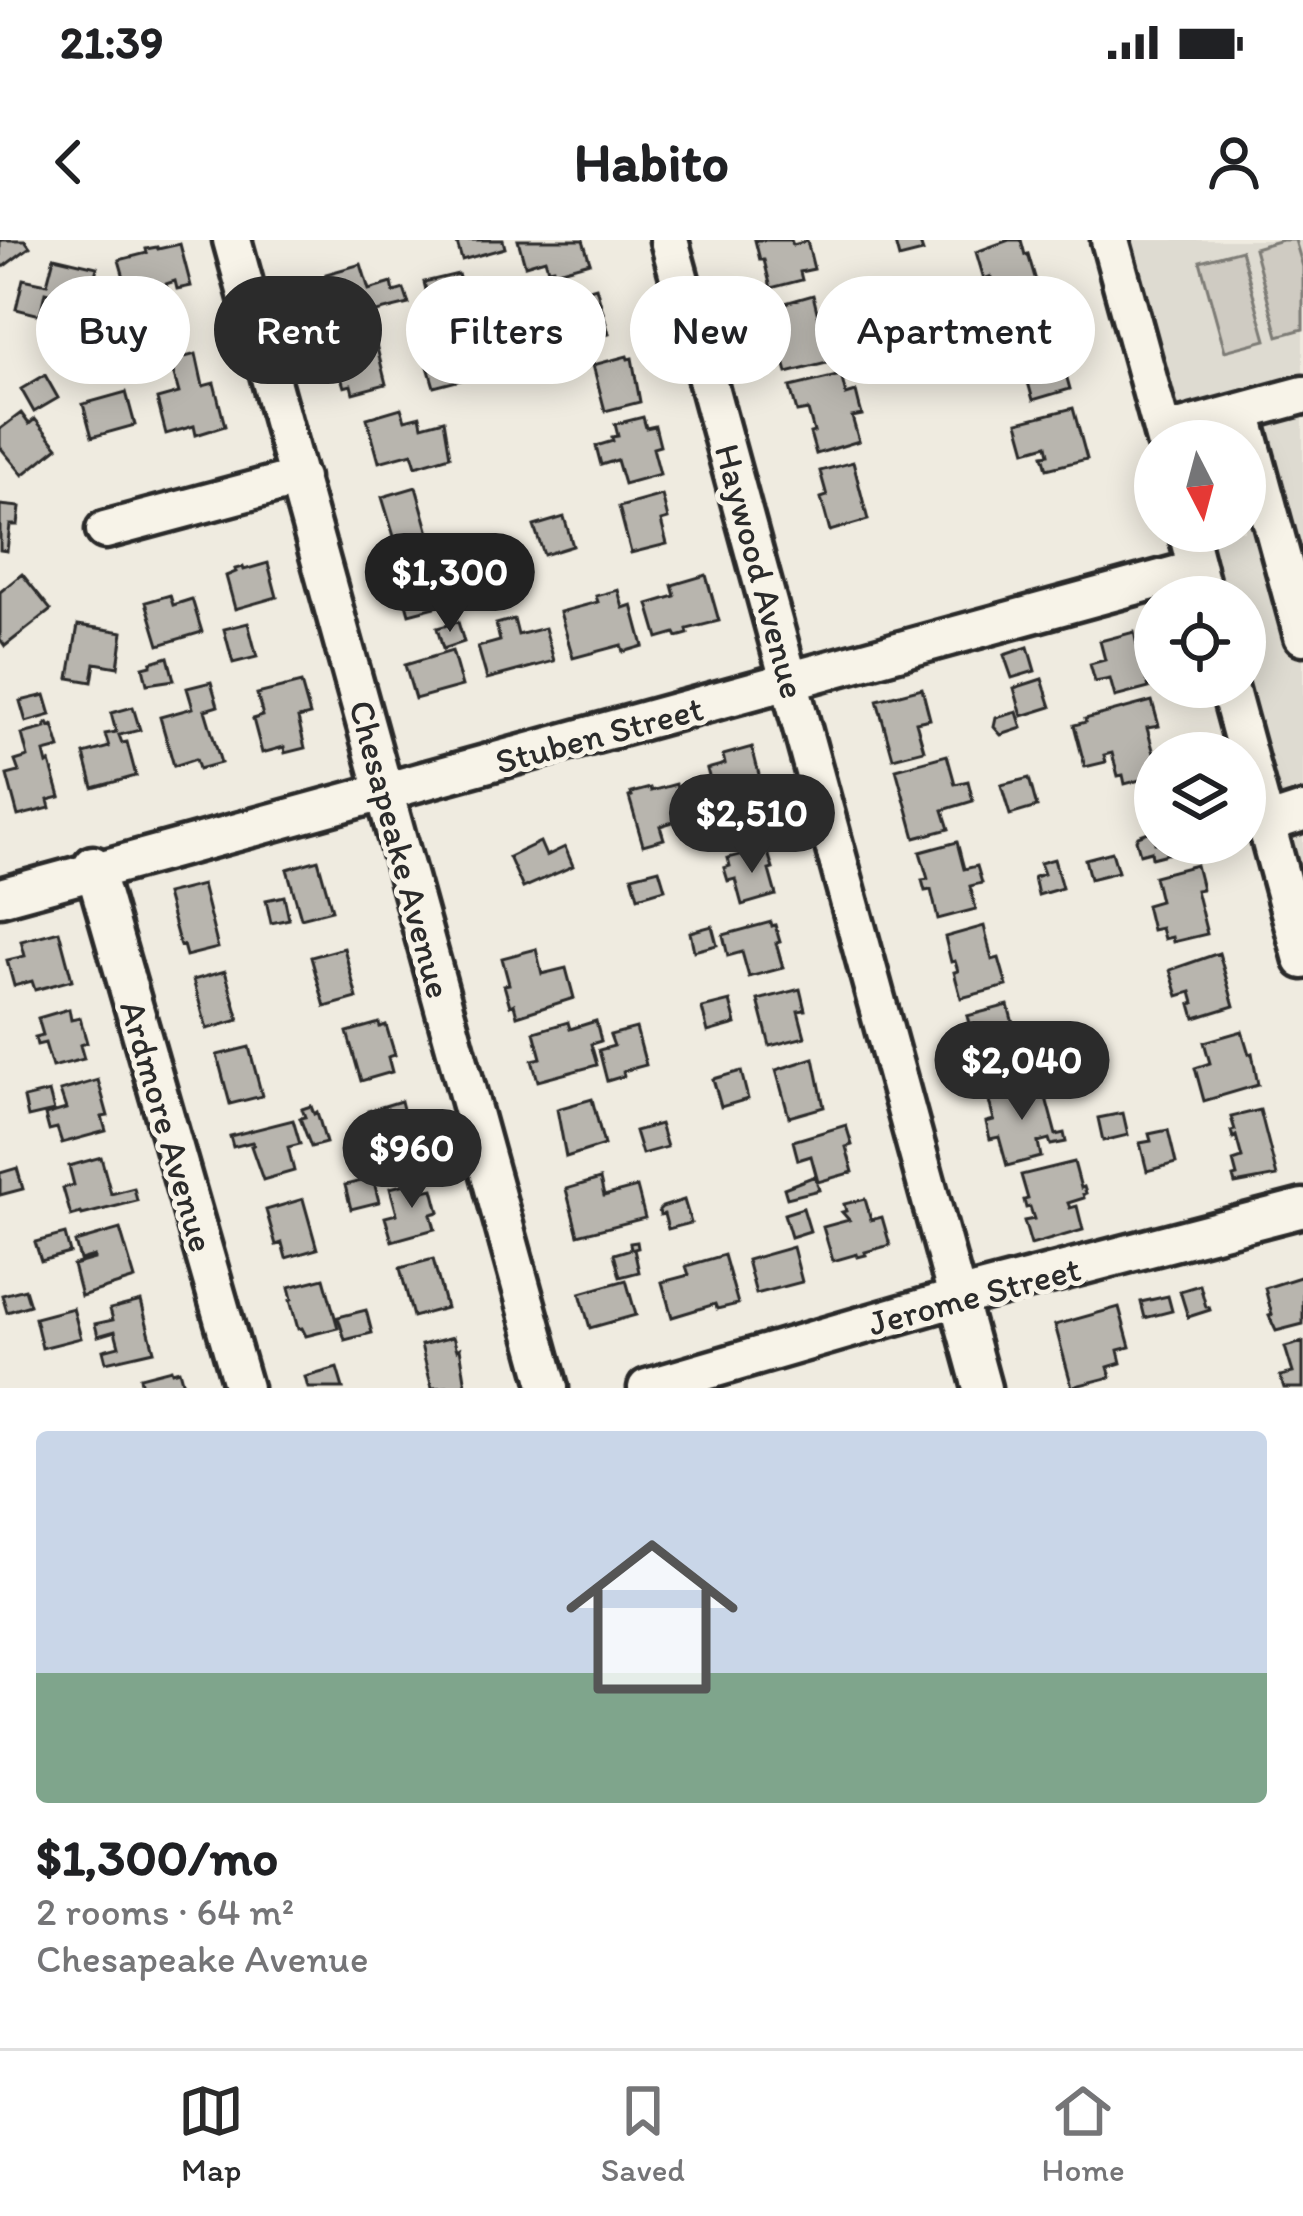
<!DOCTYPE html>
<html lang="en">
<head>
<meta charset="utf-8">
<style>
	:root { --surface:#fff; --page:#f2f2f2; --text:#202124; --muted:#757577; --line:#e0e0e0; --accent:#2b2b2b }
	body { margin:0; font-family:Itim,sans-serif; background:var(--page); color:var(--text); height:100vh; display:flex; flex-direction:column; font-size:45px; white-space:nowrap }
	* { box-sizing:border-box; margin:0 }
	p { font-size:39px; color:var(--muted) }
	.icon { flex:none; width:66px; height:66px; fill:none; stroke:currentColor; stroke-width:2; stroke-linecap:round; stroke-linejoin:round }
	.map { position:relative; height:1148px; overflow:hidden }
	.side { display:flex; flex-direction:column; background:var(--surface); flex:1 }
	.side>* { flex:none }
	.top-card { position:absolute; left:36px; top:36px; width:1233px; height:108px; display:flex; gap:24px }
	.needle { width:78px; rotate:174deg }
	.tools { position:absolute; left:1134px; top:180px; display:grid; gap:24px }
	.tools a { display:grid; place-items:center; width:132px; height:132px; border-radius:50%; background:var(--surface); box-shadow:0 6px 30px #0003; font-size:60px }
	.price { position:absolute; translate:-50% -102px; padding:0 27px; border-radius:42px; background:var(--accent); color:#fff; font-size:39px; line-height:78px; filter:drop-shadow(0 3px 6px #0008) }
	.price::after { content:''; position:absolute; left:50%; top:72px; width:36px; height:27px; margin-left:-18px; background:inherit; clip-path:polygon(0 0,100% 0,50% 100%) }
	.price.on { background:#222; color:#fff }
	ul { padding:0; list-style:none }
	li { display:grid; align-content:center; gap:24px; height:636px; padding:0 36px }
	li span { display:grid; place-items:center; height:372px; border-radius:12px; color:#555 }
	li>.icon { margin-inline-start:auto }
	span .icon { width:216px; height:216px; fill:#fffc; stroke-width:1 }
	li b { font-size:51px }
	.tag { padding:0 42px; border-radius:54px; background:var(--surface); box-shadow:0 6px 30px #0003; font-size:42px; line-height:108px }
	.tag.on { background:var(--accent); color:#fff }
	.status { display:flex; justify-content:space-between; align-items:center; height:84px; padding:0 60px; background:var(--surface); direction:ltr }
	.status svg { height:33px; fill:currentColor }
	header { display:flex; justify-content:space-between; align-items:center; height:156px; padding:0 36px; background:var(--surface); font-size:54px; font-weight:700 }
	.tab-bar { display:flex; justify-content:space-around; align-items:center; height:168px; border-top:3px solid var(--line); background:var(--surface); font-size:33px; color:var(--muted) }
	.tab-bar a { display:grid; justify-items:center; gap:6px }
	.tab-bar .on { color:var(--accent) }
	.map>svg:first-child { display:block }
	.built { fill:#dedbd1 }
	.green { fill:#cfcbc2; stroke:#7d7b76; stroke-width:3 }
	.building { fill:#b8b5ae; stroke:#2b2b2b; stroke-width:3 }
	.lines { fill:none; stroke-linecap:round; stroke-linejoin:round }
	.minor-casing { stroke:#2b2b2b; stroke-width:45 }
	.minor { stroke:#f7f3e8; stroke-width:36 }
	.labels { text-anchor:middle; stroke-width:10; stroke-linejoin:round; paint-order:stroke }
	.street-label { font-size:36px; fill:#2b2b2b; stroke:#f7f3e8 }
</style>
</head>
<body>
<div class="status"><b>21:39</b><svg viewBox="0 0 49 12"><path d="M0 12V9h3v3zM5 12V6h3v6zM10 12V3h3v9zM15 12V0h3v12zM26 1h20v11H26zM47 4h2v5h-2z"/></svg></div>
<header><svg class="icon" aria-label="back" viewBox="0 0 24 24"><path d="M15 5l-7 7 7 7"/></svg>Habito<svg class="icon" aria-label="person" viewBox="0 0 24 24"><circle cx="12" cy="8" r="4"/><path d="M4 21q1-7 8-7t8 7"/></svg></header>
<div class="map">
<svg width="1303" height="1148" viewBox="0 0 1303 1148">
	<rect width="100%" height="100%" fill="#efebe0"/>
	<filter id="ink" filterUnits="userSpaceOnUse"><feTurbulence type="fractalNoise" baseFrequency=".00833" numOctaves="2"/><feDisplacementMap in="SourceGraphic" scale="24" xChannelSelector="R" yChannelSelector="G"/><feConvolveMatrix kernelMatrix="1 2 1 2 8 2 1 2 1" color-interpolation-filters="sRGB"/></filter>
	<g filter="url(#ink)">
		<path class="built" d="M1130,0H1303V634L1245,422V357H1227L1209,291H1245V201H1185Z"/>
		<path class="green" d="M1282,0H1295L1303,27V89L1278,96L1254,8Z
			M1241,10L1266,100L1225,111L1200,21Z"/>
		<path class="building" d="M0,0H25L30,7L3,27L0,23Z
			M456,0H503L505,8L462,20Z
			M518,0H583L590,22L554,32L553,28L548,29L545,19L525,25Z
			M755,0H791L793,5L807,1L814,29L800,32L802,40L771,48L764,20H760Z
			M907,0H919L923,12L899,18L895,3Z
			M1009,0H1021L1025,15L1028,14L1039,51L1034,52L1038,66L1003,76L995,48L987,51L984,41L992,36L984,39L976,12Z
			M180,4L191,46L177,49L175,41L166,44L171,62L151,67L149,73L142,75L133,69L119,20L147,13L146,9L157,7L158,9Z
			M54,17L97,27L89,62L45,52L40,75L16,69L23,39L47,44Z
			M361,24L369,50L392,43L394,52L404,49L409,64L340,81L326,34Z
			M458,34L465,61L431,70L424,42Z
			M596,47L609,94L575,104L561,57Z
			M549,49L557,76L534,83L526,56Z
			M813,55L821,88L832,86L836,101L826,103L831,122L787,133L782,113L785,112L782,98L786,97L778,65Z
			M1032,88L1036,103L1049,99L1057,126L1063,124L1070,149L1033,160L1020,114L1006,118L1000,97Z
			M375,100L386,144L353,153L351,145L344,147L340,134L347,132L341,110Z
			M125,104L126,109L129,108L136,132L114,139L107,109Z
			M196,114L203,146L214,143L225,186L196,195L194,186L166,194L157,159L179,153L170,121Z
			M455,116L461,140L434,147L427,123Z
			M627,116L628,119L632,118L640,162L605,171L593,125Z
			M45,135L58,158L34,172L21,149Z
			M841,135L846,155L856,152L859,164L862,175L852,177L859,201L816,214L810,193L814,192L808,170L797,172L790,147Z
			M126,152L135,185L92,197L83,164Z
			M401,168L405,180L420,176L422,186L444,180L450,216L416,226L412,213L379,222L367,178Z
			M1073,168L1087,219L1047,229L1043,215L1049,214L1047,205L1026,211L1018,182Z
			M21,173L29,184L35,179L58,207L23,235L0,207V189Z
			M643,177L646,188L655,186L660,206L653,208L660,234L624,244L617,220L601,225L596,206L613,201L612,197L618,196L615,184Z
			M853,222L868,280L830,291L821,258L827,256L820,231Z
			M416,247L429,293L396,303L382,257Z
			M662,255L668,279L661,281L667,304L631,313L619,267Z
			M0,265L20,267L18,285H10L7,311L0,310Z
			M564,277L573,306L544,315L534,286Z
			M432,322L436,335L458,330L466,359L409,374L397,331Z
			M268,323L277,357L235,369L226,336L236,332L235,329L243,327L244,330Z
			M497,333L503,356L478,362L472,340Z
			M22,334L51,370L5,406L0,399V352Z
			M706,335L719,381L687,389L688,394L677,397L675,393L658,398L648,364L675,356L672,345Z
			M618,350L623,368L632,365L643,406L623,412L621,405L573,418L560,372L598,362L596,356Z
			M170,355L173,365L192,359L202,392L159,405L146,362Z
			M514,379L518,395L545,388L554,421L487,439L478,407L500,401L496,384Z
			M458,382L464,402L443,409L437,388Z
			M248,383L257,417L233,423L224,389Z
			M78,385L123,392L118,427L95,423L92,442L69,438Z
			M1134,392L1137,405L1143,404L1146,418L1141,419L1149,448L1115,457L1110,439L1095,442L1090,424L1105,420L1100,401Z
			M1028,407L1035,431L1012,438L1004,415Z
			M452,411L462,446L415,459L405,425Z
			M168,417L174,440L147,444L143,427L151,425V422Z
			M1042,439L1051,467L1022,476L1014,448Z
			M211,442L218,466L205,470L221,523L199,529L196,519L174,526L160,477L193,468L187,448Z
			M301,443L310,475L298,478L305,508L285,513L284,507L262,513L253,479L263,476L257,454Z
			M922,448L930,479L916,482L924,510L893,518L877,460Z
			M45,455L51,475L26,482L20,461Z
			M1152,461L1159,486L1147,488L1155,517V536L1125,544L1123,535L1118,536L1112,513L1104,515L1106,522L1085,527L1074,485L1086,482L1085,479Z
			M133,467L140,490L119,495L122,503L127,502L136,536L93,548L84,514L109,507L105,494L116,492L111,473Z
			M1017,472L1022,488L1001,495L994,487L996,478Z
			M48,483L50,487L53,485L60,508L44,512L47,524L50,522L60,557L48,560L50,568L18,576L7,535L19,532L15,521L28,517L22,494L46,488L45,485Z
			M752,507L768,570L727,579L724,568L718,570L707,529L725,524L723,515Z
			M947,515L955,544L968,541L973,561L943,570L949,589L915,598L896,529Z
			M1029,538L1037,567L1010,575L1001,545Z
			M676,544L686,578L660,586L664,599L643,605L629,557L632,556L631,553L650,548L651,551Z
			M1155,550V603H1186L1187,609L1152,618L1151,611L1140,614L1136,600L1138,596L1151,591L1141,554Z
			M540,602L546,616L565,607L573,626L523,648L509,617Z
			M957,602L964,629L977,626L982,643L970,646L976,669L938,679L931,650L925,651L922,640L928,639L920,612Z
			M763,609H767L773,629L769,630L776,655L742,665L735,639L728,641L724,628L730,626L728,618Z
			M1112,612L1118,632L1090,639L1085,619Z
			M1054,619L1062,648L1038,655L1034,637L1044,634L1040,623Z
			M318,620L332,670L301,678L287,629Z
			M1196,625L1202,649L1196,650L1207,694L1173,702L1172,697L1164,699L1161,688L1152,690L1146,665L1160,661L1154,636Z
			M659,629L665,649L638,657L632,636Z
			M202,645L218,708L186,716L183,705L180,706L166,654Z
			M284,656L289,679L271,683L266,660Z
			M771,682L772,686L775,685L780,702L776,703L783,728L749,737L742,712L728,716L723,695Z
			M712,686L717,705L694,711L690,692Z
			M984,686L992,720L999,718L1007,746L961,758L954,732L958,731L955,721L951,722L945,697Z
			M59,691L72,740L35,750L32,741L14,746L7,720L25,716L21,701Z
			M344,708L357,758L325,767L311,717Z
			M536,709L542,734L566,728L574,758L517,776L514,764L510,766L504,745L509,744L502,718Z
			M1219,713L1234,766L1195,778L1191,764L1194,763L1191,752L1178,756L1170,730Z
			M225,731L239,780L207,789L193,740Z
			M800,749L805,770L798,771L805,797L770,806L758,760Z
			M730,761L736,784L708,792L702,768Z
			M1008,765L1016,795L1023,793L1030,817L1034,816L1038,830L991,843L983,811L977,813L967,776Z
			M69,769L71,780L80,778L87,803L80,805L84,819L52,827L45,803L37,805L35,797L43,795L38,778Z
			M596,781L601,801L591,804L597,825L538,841L532,820L541,818L534,792L568,782L570,789Z
			M379,783L380,787L386,785L395,815L388,817L392,832L361,841L347,792Z
			M636,788L646,825L623,831L624,836L607,841L599,810L614,806L610,795Z
			M1242,791L1249,814L1252,813L1258,845L1204,861L1195,828L1210,823L1204,802Z
			M249,807L262,856L230,864L217,815Z
			M814,818L824,867L789,877L776,830Z
			M741,831L748,859L721,867L713,839Z
			M98,840L108,876L102,877L106,891L62,903L57,888L49,890L45,875L66,869L60,851Z
			M1042,843L1056,895L1064,893L1066,902L1051,905L1049,899L1038,902L1041,917L1007,926L999,897L990,899L986,882L994,880L988,857Z
			M49,852L54,871L28,877L24,858Z
			M592,859L604,905L566,917L557,869Z
			M401,861L413,910L383,919L368,871Z
			M311,866L314,874L317,872L326,903L311,907L300,878L305,877L302,869Z
			M1260,870L1277,936L1235,944L1233,937L1237,936L1233,921L1242,918L1236,896L1233,898L1231,891L1235,890L1231,877Z
			M1123,873L1128,895L1103,901L1098,878Z
			M293,880L300,904L288,907L294,931L263,940L251,906L254,905L252,902L233,907L230,896Z
			M660,884L667,907L642,914L635,891Z
			M846,885L852,905L846,907L853,932L818,942L811,916L798,920L793,901Z
			M1168,890L1176,923L1147,931L1140,903L1151,901L1149,894Z
			M101,917L111,954L134,948L137,961L82,975L81,973L71,976L63,948L74,945L69,926Z
			M1074,922L1081,948L1084,947L1086,953L1083,954L1084,958L1068,963L1070,968L1077,966L1083,990L1031,1005L1024,981L1034,979L1030,967L1026,968L1024,960L1028,959L1021,935Z
			M17,928L23,949L0,955V933Z
			M815,936L819,950L787,958L784,948Z
			M373,938L379,962L351,969L345,945Z
			M600,939L604,956L637,947L645,978L578,995L566,949Z
			M421,940L424,951L433,949L439,972L431,974L435,989L392,1001L385,977L397,974L390,948Z
			M303,959L317,1009L286,1018L282,1003L276,1005L266,970Z
			M865,959L871,980L882,977L890,1005L865,1012L866,1015L858,1017L857,1014L833,1021L823,987L849,980L842,972L846,971L844,964Z
			M684,960L691,983L668,989L664,974L660,975L659,970L662,967Z
			M803,968L810,991L791,997L784,974Z
			M120,989L135,1039L81,1056L73,1025L94,1019V1016L80,1020L75,1002Z
			M65,994L70,1013L41,1021L35,1002Z
			M637,1002L638,1008L634,1009L639,1032L620,1037L614,1014L631,1009L630,1003Z
			M793,1007L802,1042L756,1054L747,1020Z
			M724,1015L738,1064L717,1069L715,1064L672,1077L662,1042L689,1035L686,1026Z
			M433,1019L446,1068L413,1077L400,1028Z
			M1303,1036V1084L1276,1091L1269,1076L1272,1075L1265,1048Z
			M324,1038L338,1088L306,1096L302,1088L298,1089L290,1060L292,1059L289,1047Z
			M626,1040L636,1075L590,1088L580,1053Z
			M1200,1045L1206,1067H1209L1210,1070L1188,1077L1180,1051Z
			M25,1049L30,1065L7,1072L2,1055Z
			M1168,1056L1172,1071L1145,1078L1141,1062Z
			M141,1061L154,1111L106,1122L103,1110L119,1106L115,1091L98,1096L95,1084L113,1080L110,1069Z
			M1119,1067L1130,1107L1118,1110L1121,1123L1108,1127L1111,1137L1072,1147L1055,1085Z
			M73,1068L81,1098L42,1108L35,1078Z
			M366,1070L372,1093L345,1100L338,1077Z
			M453,1097L457,1110L460,1108L461,1114L466,1146L432,1148L421,1105Z
			M1303,1102V1148H1284L1280,1136L1293,1133L1285,1107Z
			M337,1128L343,1148H308L305,1137Z
			M171,1129L172,1132L179,1130L184,1148H142L140,1137Z"/>
		<g class="lines">
			<g class="minor-casing">
				<path id="minor" d="M232,0L549,1148
					M669,0L982,1148
					M1110,0L1165,201
					M1242,172L1303,396
					M1163,193L1303,155
					M105,290L299,238
					M1187,291L1204,357
					M1229,447L1303,720
					M1266,584L1303,572
					M93,625L243,1148
					M0,657L1197,329
					M647,1148L957,1058L1303,968"/>
			</g>
			<use href="#minor" class="minor"/>
		</g>
	</g>
	<g class="labels">
		<g class="street-label">
			<text transform="translate(761 331) rotate(75)" y="13">Haywood Avenue</text>
			<text transform="translate(599 494) rotate(-15)" y="13">Stuben Street</text>
			<text transform="translate(401 609) rotate(75)" y="13">Chesapeake Avenue</text>
			<text transform="translate(168 886) rotate(74)" y="13">Ardmore Avenue</text>
			<text transform="translate(974 1055) rotate(-15)" y="13">Jerome Street</text>
		</g>
	</g>
</svg>
<div class="tools">
<a><svg class="needle" viewBox="-14 -14 28 28"><path d="M0-13l5 13h-10z" fill="#e53935"/><path d="M0 13l5-13h-10z" fill="#757577"/></svg></a>
<a><svg class="icon" aria-label="locate" viewBox="0 0 24 24"><circle cx="12" cy="12" r="6"/><path d="M12 2v4M12 18v4M2 12h4M18 12h4"/></svg></a>
<a><svg class="icon" aria-label="layers" viewBox="0 0 24 24"><path d="M12 4l9 5-9 5-9-5zM3 14l9 5 9-5"/></svg></a>
</div>
<b class="price on" style="left:450px;top:395px">$1,300</b>
<b class="price" style="left:752px;top:636px">$2,510</b>
<b class="price" style="left:1022px;top:883px">$2,040</b>
<b class="price" style="left:412px;top:971px">$960</b>
<div class="top-card">
<a class="tag">Buy</a>
<a class="tag on">Rent</a>
<a class="tag">Filters</a>
<a class="tag">New</a>
<a class="tag">Apartment</a>
</div>
</div>
<section class="side">
<ul>
<li><span style="background:linear-gradient(#c9d6e8 65%,#7fa58c 0)"><svg class="icon" aria-label="home" viewBox="0 0 24 24"><path d="M3 11l9-7 9 7M6 9v11h12V9"/></svg></span><div><b>$1,300/mo</b><p>2 rooms · 64 m²</p><p>Chesapeake Avenue</p></div></li>
</ul>
</section>
<nav class="tab-bar">
<a class="on"><svg class="icon" aria-label="map" viewBox="0 0 24 24"><path d="M3 6l6-2 6 2 6-2v14l-6 2-6-2-6 2zM9 4v14M15 6v14"/></svg>Map</a>
<a><svg class="icon" aria-label="saved" viewBox="0 0 24 24"><path d="M7 4h10v16l-5-4-5 4z"/></svg>Saved</a>
<a><svg class="icon" aria-label="home" viewBox="0 0 24 24"><path d="M3 11l9-7 9 7M6 9v11h12V9"/></svg>Home</a>
</nav>
</body>
</html>
